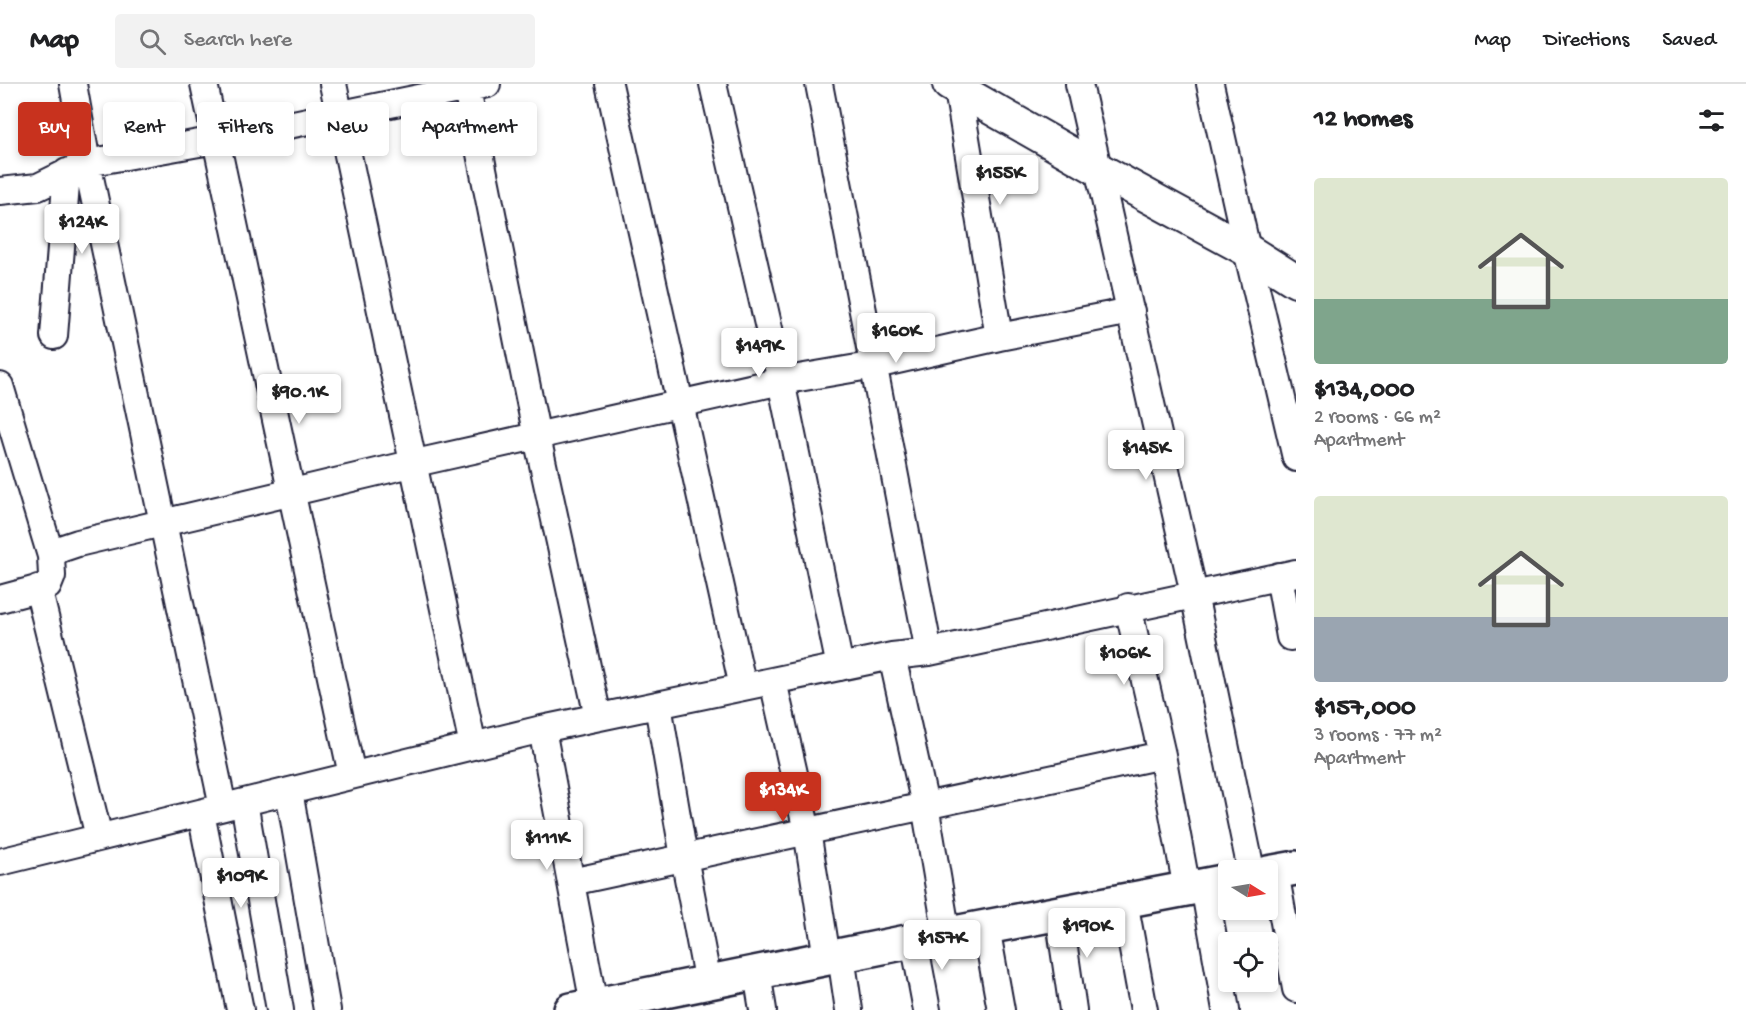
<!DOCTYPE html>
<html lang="en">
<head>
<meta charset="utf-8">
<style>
	:root { --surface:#fff; --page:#f2f2f2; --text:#202124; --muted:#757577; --line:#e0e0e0; --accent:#c8321e }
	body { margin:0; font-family:"Gochi Hand",sans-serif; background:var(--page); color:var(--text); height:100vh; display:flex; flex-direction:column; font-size:22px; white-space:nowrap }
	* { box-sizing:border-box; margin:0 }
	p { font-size:20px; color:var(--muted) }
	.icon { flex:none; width:33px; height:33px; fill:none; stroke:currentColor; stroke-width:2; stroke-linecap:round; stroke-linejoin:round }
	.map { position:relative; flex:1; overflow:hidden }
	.panel { display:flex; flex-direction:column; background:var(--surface); width:450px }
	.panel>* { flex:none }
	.banner { position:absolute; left:18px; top:18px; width:570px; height:54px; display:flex; gap:12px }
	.needle { width:39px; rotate:101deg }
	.tools { position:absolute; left:1218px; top:776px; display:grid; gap:12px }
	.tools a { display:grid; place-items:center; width:60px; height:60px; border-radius:6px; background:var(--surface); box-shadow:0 3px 9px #0003; font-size:30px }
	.price { position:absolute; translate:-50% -51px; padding:0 14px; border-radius:6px; background:#fff; color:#222; font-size:20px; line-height:39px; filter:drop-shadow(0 2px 3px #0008) }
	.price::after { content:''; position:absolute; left:50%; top:36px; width:18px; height:14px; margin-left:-9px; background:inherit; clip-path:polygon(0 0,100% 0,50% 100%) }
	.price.on { background:var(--accent); color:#fff }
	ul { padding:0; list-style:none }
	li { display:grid; align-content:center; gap:12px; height:318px; padding:0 18px }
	li span { display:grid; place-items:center; height:186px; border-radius:6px; color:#555 }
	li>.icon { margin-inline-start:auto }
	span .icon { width:108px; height:108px; fill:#fffc; stroke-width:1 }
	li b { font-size:26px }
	h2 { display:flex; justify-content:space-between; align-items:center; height:72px; padding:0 18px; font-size:26px }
	.chip { padding:0 21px; border-radius:6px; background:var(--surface); box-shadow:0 3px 9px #0003; font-size:21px; line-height:54px }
	.chip.on { background:var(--accent); color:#fff }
	header { display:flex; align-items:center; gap:36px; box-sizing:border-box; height:84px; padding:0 30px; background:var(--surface); border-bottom:2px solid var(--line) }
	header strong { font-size:28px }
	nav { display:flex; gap:33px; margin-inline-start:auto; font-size:21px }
	.search { width:420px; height:54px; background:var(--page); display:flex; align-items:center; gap:15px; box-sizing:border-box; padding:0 21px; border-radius:6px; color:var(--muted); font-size:22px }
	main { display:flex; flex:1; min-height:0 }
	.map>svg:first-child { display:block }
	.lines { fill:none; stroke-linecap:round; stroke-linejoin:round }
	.minor-casing { stroke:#22223b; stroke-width:30 }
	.tertiary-casing { stroke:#22223b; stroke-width:36 }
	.secondary-casing { stroke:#22223b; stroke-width:38 }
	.minor { stroke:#fff; stroke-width:26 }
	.tertiary { stroke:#fff; stroke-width:32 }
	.secondary { stroke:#fff; stroke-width:33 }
</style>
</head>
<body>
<header>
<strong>Map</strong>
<div class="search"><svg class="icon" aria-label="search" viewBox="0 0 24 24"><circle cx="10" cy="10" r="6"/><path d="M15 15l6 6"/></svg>Search here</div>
<nav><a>Map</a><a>Directions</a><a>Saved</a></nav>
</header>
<main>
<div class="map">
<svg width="1296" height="926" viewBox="0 0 1296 926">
	<rect width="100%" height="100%" fill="#fff"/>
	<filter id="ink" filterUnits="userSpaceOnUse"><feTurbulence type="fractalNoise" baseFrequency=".0167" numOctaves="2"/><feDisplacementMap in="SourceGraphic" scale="12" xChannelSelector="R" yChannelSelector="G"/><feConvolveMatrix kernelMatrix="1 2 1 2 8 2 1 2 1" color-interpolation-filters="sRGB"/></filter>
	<g filter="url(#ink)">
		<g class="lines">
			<g class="minor-casing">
				<path id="minor" d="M73,0L87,79L223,723
					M204,0L352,691
					M333,0L473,662
					M466,0L537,353L598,633
					M609,0L743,603
					M713,0L781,297L840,583
					M819,0L929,568
					M957,0L999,253
					M1079,0L1194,510L1251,786
					M1210,0L1247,166L1296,374
					M0,107L38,103L87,79L216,56L487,0
					M54,252L67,88
					M0,302L51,472
					M1279,492L1290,553L1296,552
					M38,504L99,753
					M0,515L48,502L52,492L51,472L60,465L78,459L411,380L781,297L875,281L999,253L1131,227
					M1128,523L1162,671L1187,805
					M892,572L925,721L947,851
					M773,597L807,747L827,874
					M658,621L684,773L708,899
					M542,645L594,921
					M289,707L327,926
					M244,718L280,926
					M201,729L240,926
					M0,778L542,645L892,572L929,568L1296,489
					M1275,788L1296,905
					M571,798L1162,671
					M1204,802L1226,926
					M1124,817L1144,926
					M1059,830L1073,926
					M986,843L1001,926
					M914,857L927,926
					M841,872L849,926
					M757,889L763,926"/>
			</g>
			<g class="tertiary-casing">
				<path id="tertiary" d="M949,0L1098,85L1247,166L1296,197"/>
			</g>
			<g class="secondary-casing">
				<path id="secondary" d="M1268,789L1296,784
					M571,926L902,859L1228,797"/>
			</g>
			<use href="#minor" class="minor"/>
			<use href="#tertiary" class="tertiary"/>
			<use href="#secondary" class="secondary"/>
		</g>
	</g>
</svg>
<div class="tools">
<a><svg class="needle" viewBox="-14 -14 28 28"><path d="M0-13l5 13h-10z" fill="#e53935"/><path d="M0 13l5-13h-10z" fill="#757577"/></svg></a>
<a><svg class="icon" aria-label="locate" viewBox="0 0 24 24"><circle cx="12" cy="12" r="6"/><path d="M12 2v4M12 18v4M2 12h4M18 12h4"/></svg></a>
</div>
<b class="price" style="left:1000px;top:122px">$155K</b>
<b class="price" style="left:82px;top:171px">$124K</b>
<b class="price" style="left:896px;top:280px">$160K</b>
<b class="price" style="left:759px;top:295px">$149K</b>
<b class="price" style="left:299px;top:341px">$90.1K</b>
<b class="price" style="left:1146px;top:397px">$145K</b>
<b class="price" style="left:1124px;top:602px">$106K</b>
<b class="price on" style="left:783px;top:739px">$134K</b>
<b class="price" style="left:547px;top:787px">$111K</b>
<b class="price" style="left:241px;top:825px">$109K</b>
<b class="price" style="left:1087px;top:875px">$190K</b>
<b class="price" style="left:942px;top:887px">$157K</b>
<div class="banner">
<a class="chip on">Buy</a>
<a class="chip">Rent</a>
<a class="chip">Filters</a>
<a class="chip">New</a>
<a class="chip">Apartment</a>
</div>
</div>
<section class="panel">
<h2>12 homes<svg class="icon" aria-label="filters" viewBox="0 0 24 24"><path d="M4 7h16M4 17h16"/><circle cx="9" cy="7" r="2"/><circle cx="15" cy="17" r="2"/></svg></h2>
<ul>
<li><span style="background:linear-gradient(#dfe7d0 65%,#7fa58c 0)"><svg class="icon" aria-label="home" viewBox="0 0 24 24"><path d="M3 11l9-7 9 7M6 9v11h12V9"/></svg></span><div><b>$134,000</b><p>2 rooms · 66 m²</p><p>Apartment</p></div></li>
<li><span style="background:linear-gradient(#dfe7d0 65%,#9aa5b1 0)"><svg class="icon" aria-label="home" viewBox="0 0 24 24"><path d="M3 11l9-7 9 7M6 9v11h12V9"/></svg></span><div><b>$157,000</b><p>3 rooms · 77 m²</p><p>Apartment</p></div></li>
</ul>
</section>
</main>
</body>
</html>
